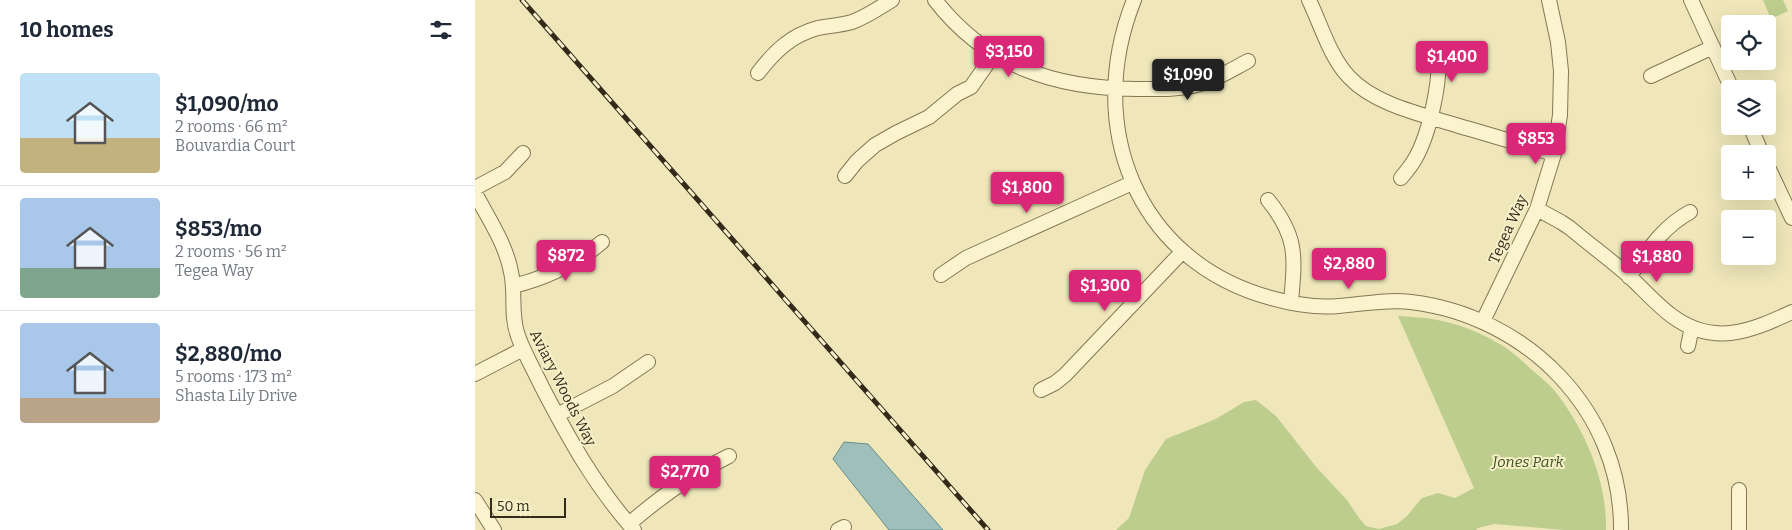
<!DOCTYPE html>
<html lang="en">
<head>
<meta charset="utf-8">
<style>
	:root { --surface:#fff; --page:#f6f6f7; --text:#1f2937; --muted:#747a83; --line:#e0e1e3; --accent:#db2777 }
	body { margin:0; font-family:Bitter,serif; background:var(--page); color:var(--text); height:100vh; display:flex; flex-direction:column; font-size:19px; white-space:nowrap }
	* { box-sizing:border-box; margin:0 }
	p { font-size:16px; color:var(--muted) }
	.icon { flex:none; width:28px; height:28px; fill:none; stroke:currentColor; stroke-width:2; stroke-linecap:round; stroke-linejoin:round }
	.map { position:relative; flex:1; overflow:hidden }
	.sheet { display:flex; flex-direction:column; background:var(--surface); width:475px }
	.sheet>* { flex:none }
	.tools { position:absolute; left:1246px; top:15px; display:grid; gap:10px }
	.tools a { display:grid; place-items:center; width:55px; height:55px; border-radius:5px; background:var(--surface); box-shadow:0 5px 20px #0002; font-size:25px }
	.scale { position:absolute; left:15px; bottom:12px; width:76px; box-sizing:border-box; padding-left:5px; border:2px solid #342a1a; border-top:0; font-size:14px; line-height:18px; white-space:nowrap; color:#342a1a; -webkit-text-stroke:4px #f6f0c9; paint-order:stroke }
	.price { position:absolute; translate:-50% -42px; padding:0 11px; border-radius:5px; background:var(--accent); color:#fff; font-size:16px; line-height:32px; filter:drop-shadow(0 1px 2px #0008) }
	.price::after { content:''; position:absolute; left:50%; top:30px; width:15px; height:11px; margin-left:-8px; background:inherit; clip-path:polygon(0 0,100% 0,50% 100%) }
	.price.current { background:#222; color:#fff }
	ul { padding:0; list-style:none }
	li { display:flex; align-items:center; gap:15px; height:125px; padding:0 20px }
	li+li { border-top:1px solid var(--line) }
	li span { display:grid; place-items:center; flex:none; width:140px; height:100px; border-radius:5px; color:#555 }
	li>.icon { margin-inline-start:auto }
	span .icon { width:60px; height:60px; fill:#fffc; stroke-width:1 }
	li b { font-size:21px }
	h2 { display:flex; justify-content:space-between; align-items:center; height:60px; padding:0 20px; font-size:21px }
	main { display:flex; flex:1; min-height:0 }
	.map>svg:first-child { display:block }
	.green { fill:#bccd8e }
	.water { fill:#9fbfba; stroke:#668c89 }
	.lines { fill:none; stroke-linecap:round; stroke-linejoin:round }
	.minor-casing { stroke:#867654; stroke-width:16 }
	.minor { stroke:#faf3cd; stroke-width:14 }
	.rail-casing { stroke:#342a1a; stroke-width:5 }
	.rail { stroke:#f6f0c9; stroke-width:3; stroke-dasharray:9; stroke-linecap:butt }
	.labels { text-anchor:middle; stroke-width:4; stroke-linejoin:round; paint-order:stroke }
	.street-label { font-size:15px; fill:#342a1a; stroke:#f6f0c9 }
	.park-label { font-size:15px; font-style:italic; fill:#3d521f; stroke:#f6f0c9 }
</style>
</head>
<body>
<main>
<section class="sheet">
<h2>10 homes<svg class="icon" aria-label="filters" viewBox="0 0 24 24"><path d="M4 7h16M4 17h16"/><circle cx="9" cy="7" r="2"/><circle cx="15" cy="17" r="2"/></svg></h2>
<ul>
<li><span style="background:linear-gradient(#bfe0f5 65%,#c2b280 0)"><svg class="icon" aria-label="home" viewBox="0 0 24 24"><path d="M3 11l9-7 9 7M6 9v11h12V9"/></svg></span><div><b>$1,090/mo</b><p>2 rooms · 66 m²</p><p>Bouvardia Court</p></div></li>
<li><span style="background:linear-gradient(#a9c7e8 70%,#7fa58c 0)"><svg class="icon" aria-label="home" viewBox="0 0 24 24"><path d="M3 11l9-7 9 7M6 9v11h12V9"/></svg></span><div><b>$853/mo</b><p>2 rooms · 56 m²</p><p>Tegea Way</p></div></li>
<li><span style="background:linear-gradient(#a9c7e8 75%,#b9a48a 0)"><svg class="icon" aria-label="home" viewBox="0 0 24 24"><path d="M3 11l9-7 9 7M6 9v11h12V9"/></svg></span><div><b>$2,880/mo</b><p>5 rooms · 173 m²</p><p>Shasta Lily Drive</p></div></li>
</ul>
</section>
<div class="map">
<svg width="1317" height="530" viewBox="0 0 1317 530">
	<rect width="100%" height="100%" fill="#efe7ba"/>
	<path class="green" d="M1288,0H1308L1313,11L1296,19Z
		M923,316C934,317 946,317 957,319C978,322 1003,331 1021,342C1035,349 1046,360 1057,370C1064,376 1073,383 1079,390C1110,429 1132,480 1131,530H1089L1019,524L1003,528L1001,530H641L654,518L670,470L691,439L741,419L769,402L781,400L801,416L842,468L872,500L884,518L891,526L904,529L922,524L932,516L947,498L963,493L980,498L999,488Z"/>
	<path class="water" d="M369,442L393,444L468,530H414L358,459Z"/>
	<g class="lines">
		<g class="minor-casing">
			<path id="minor" d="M460,0C512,67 580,88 661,89C681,89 702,90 722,85C741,80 756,70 773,61
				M659,0C609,125 660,261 796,298C817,304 842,308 864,306C888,304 912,299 936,302C1052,316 1147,411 1146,530
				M834,0C846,25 855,57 874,77C900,105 949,115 984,126C1016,135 1048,145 1079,154
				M1216,0L1257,89
				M283,73C299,52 316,35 343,28C354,26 366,25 377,22C391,17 404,8 417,0
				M1176,76L1238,47
				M1275,126L1287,154
				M1292,165L1317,218
				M370,176L382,161L400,145L421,133L454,117L482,94L496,87L519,54
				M926,178C931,172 936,166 940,159C954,135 968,76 962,49
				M0,188L30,172L48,153
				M0,193C13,218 31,244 36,272C41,293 35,314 43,336C49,353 59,370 67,387C94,439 120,486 159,530
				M793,200C823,237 820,257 816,302
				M1062,209L1086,222L1095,228C1115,245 1136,260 1155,277C1169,290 1182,305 1197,316C1239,347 1276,331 1317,312
				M466,275L491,258L657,183
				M1154,277C1172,252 1187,227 1215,212
				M38,286C71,278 101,264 127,242
				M1008,321L1062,209L1079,154L1085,115L1086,71L1083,42L1074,0
				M1213,346L1217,327
				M0,374L48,349
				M566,390L580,383L590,375L708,251
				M82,415L138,386L173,362
				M0,500L19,530
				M154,524C185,497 217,474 254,456
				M363,530L369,527
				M1264,530V490"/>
		</g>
		<use href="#minor" class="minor"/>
		<g class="rail-casing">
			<path id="rail" d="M47,0L513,530"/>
		</g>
		<use href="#rail" class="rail"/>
	</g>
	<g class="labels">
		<g class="street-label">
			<text transform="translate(1033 229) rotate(-66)" y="5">Tegea Way</text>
			<text transform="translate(88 388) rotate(63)" y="5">Aviary Woods Way</text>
		</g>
		<g class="park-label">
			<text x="1053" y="467">Jones Park</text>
		</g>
	</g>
</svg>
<div class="tools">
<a><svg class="icon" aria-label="locate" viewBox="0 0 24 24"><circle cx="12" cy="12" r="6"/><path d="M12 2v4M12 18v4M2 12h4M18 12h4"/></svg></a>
<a><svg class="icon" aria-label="layers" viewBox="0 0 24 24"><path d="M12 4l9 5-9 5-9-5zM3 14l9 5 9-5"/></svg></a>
<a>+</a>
<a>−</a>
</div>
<div class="scale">50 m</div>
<b class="price" style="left:534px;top:78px">$3,150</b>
<b class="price" style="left:977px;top:83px">$1,400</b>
<b class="price current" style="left:713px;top:101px">$1,090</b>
<b class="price" style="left:1061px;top:165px">$853</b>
<b class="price" style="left:552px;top:214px">$1,800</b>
<b class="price" style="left:91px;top:282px">$872</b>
<b class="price" style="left:1182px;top:283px">$1,880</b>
<b class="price" style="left:874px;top:290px">$2,880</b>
<b class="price" style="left:630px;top:312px">$1,300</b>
<b class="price" style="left:210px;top:498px">$2,770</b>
</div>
</main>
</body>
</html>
